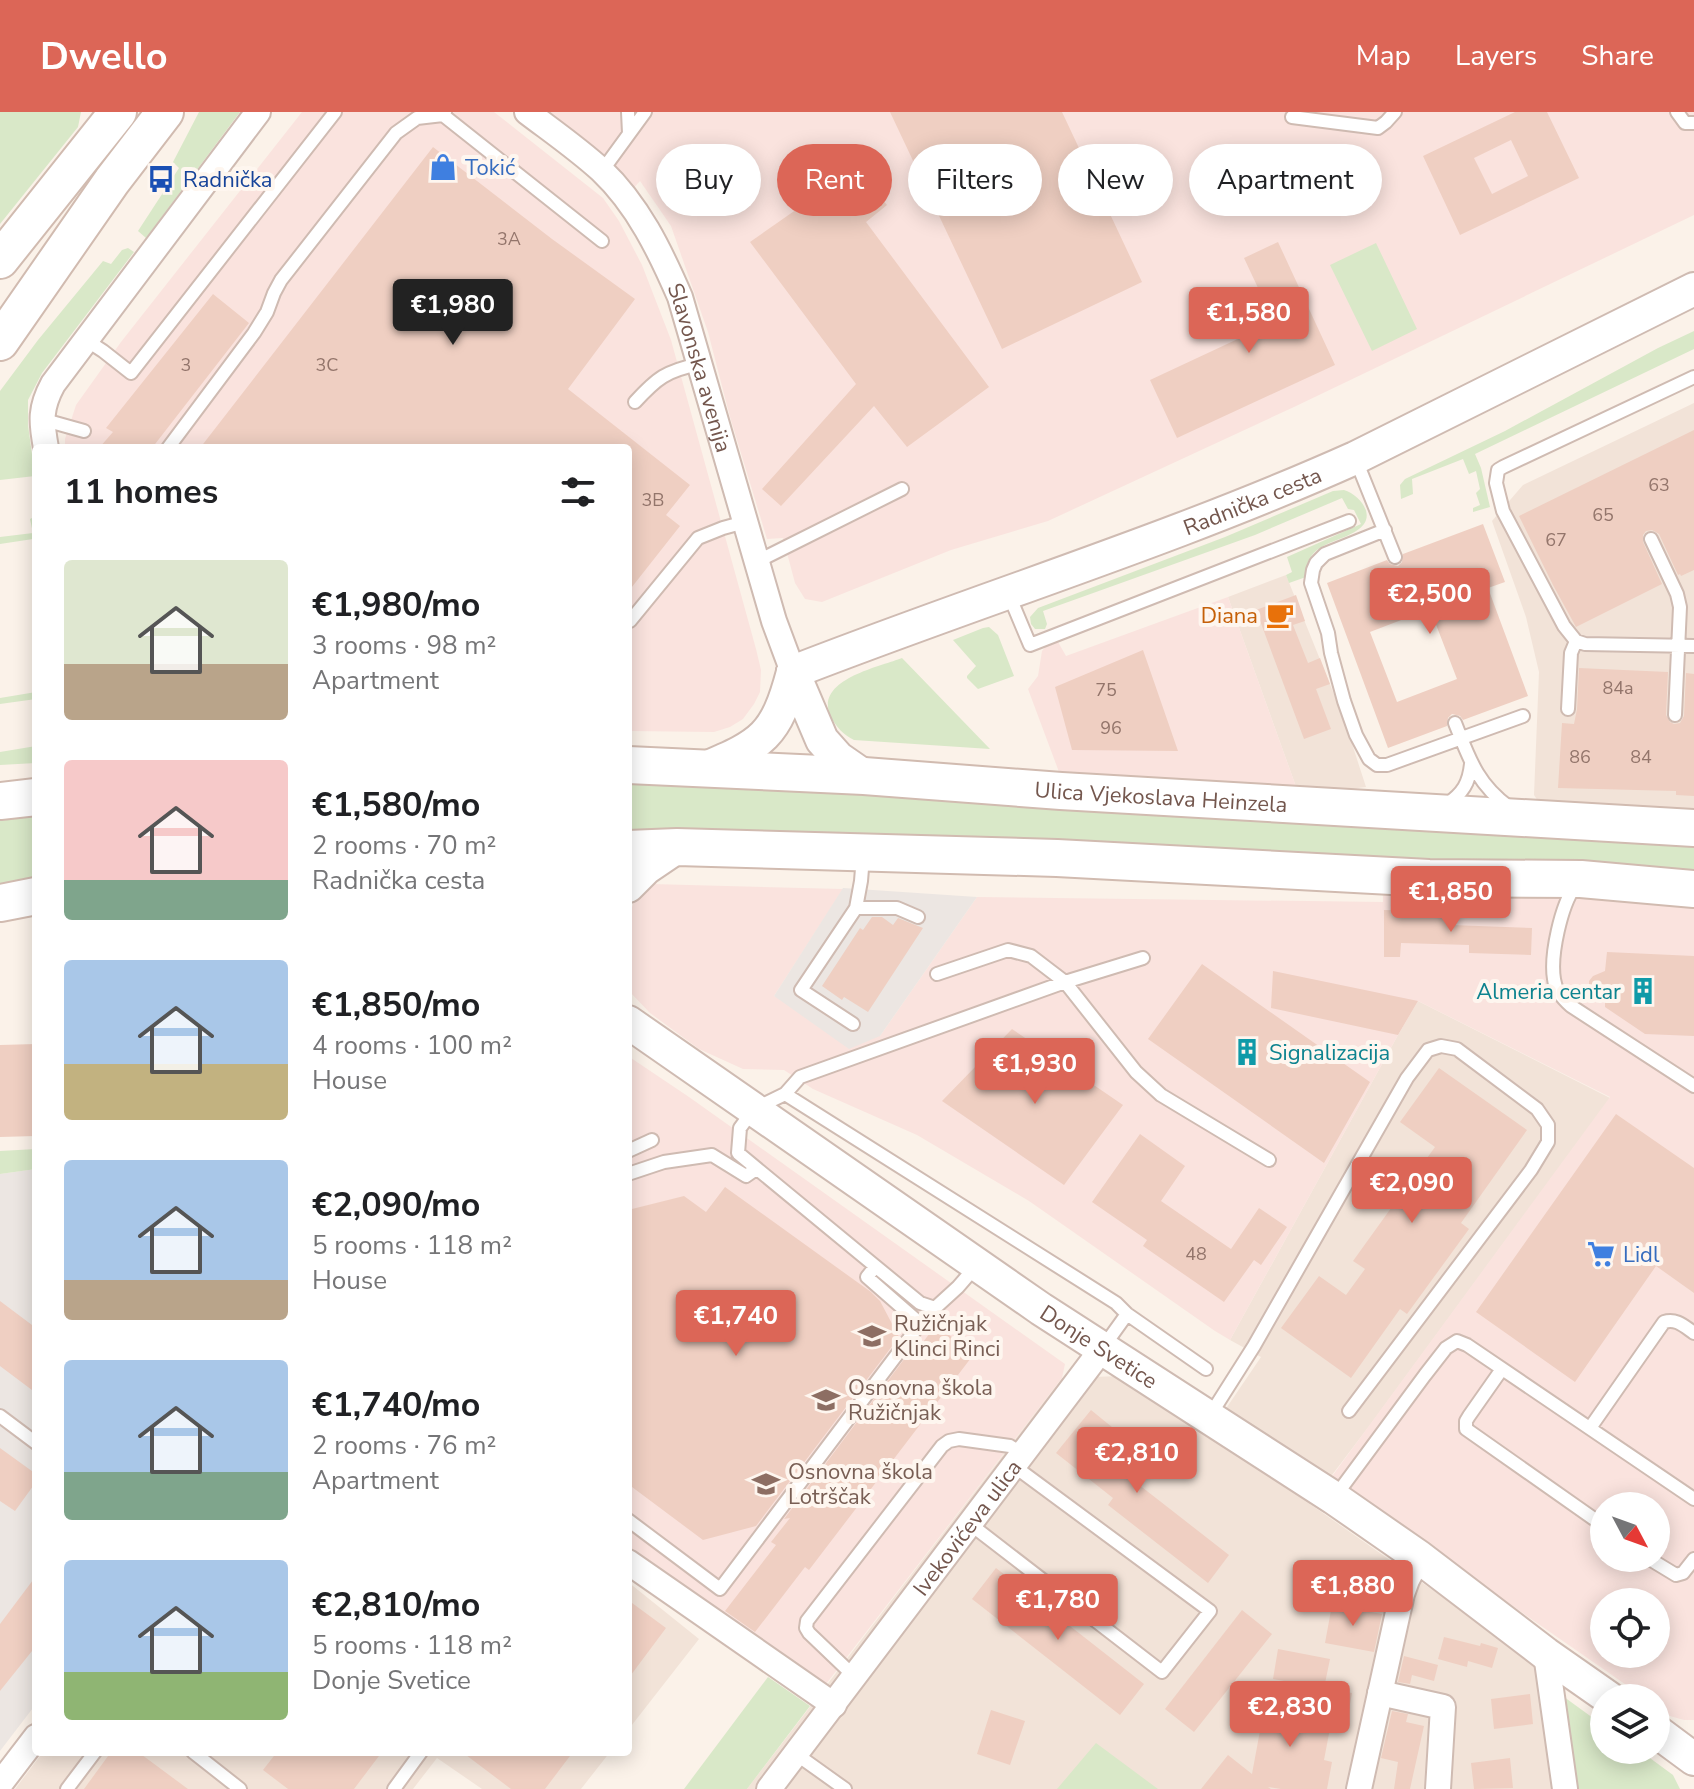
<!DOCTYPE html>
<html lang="en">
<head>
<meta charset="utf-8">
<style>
	:root { --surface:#fff; --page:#f6f6f6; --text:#202124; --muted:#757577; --accent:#dc6657 }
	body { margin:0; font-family:"Nunito Sans",sans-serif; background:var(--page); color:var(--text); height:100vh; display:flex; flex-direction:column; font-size:30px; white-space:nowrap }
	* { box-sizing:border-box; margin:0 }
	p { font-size:26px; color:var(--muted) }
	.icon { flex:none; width:44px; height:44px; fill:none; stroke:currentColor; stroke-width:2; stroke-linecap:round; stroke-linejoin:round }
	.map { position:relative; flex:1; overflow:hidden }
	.sheet { position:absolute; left:32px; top:332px; width:600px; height:1312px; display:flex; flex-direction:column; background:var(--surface); border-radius:8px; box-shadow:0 4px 20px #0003 }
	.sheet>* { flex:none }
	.guide { position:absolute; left:656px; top:32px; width:760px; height:72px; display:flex; gap:16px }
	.needle { width:52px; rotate:131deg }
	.buttons { position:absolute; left:1590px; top:1380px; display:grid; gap:16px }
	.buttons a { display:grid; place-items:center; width:80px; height:80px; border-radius:50%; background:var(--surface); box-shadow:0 4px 20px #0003; font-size:40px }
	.price { position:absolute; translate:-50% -68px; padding:0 18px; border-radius:8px; background:var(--accent); color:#fff; font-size:26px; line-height:52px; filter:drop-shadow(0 2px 4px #0008) }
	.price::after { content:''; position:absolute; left:50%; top:48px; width:24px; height:18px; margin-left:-12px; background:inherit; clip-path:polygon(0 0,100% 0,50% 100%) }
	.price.active { background:#222; color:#fff }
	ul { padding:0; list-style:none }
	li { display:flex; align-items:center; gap:24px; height:200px; padding:0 32px }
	li span { display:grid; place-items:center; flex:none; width:224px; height:160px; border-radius:8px; color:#555 }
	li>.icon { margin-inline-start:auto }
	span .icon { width:96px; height:96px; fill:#fffc; stroke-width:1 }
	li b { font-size:34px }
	h2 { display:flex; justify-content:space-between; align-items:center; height:96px; padding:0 32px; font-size:34px }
	.chip { padding:0 28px; border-radius:36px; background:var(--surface); box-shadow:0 4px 20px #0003; font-size:28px; line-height:72px }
	.chip.active { background:var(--accent); color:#fff }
	header { display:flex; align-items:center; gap:48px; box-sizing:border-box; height:112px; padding:0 40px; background:var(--accent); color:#fff }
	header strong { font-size:38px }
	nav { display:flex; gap:44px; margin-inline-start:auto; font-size:28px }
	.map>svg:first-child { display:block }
	.residential { fill:#f2e3d8 }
	.commercial { fill:#fae3de; fill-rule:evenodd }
	.industrial { fill:#ece6e2 }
	.green { fill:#d9e8c8 }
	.building { fill:#efcfc2; fill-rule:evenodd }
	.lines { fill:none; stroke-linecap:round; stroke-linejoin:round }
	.service-casing { stroke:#cfbbb2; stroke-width:16 }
	.minor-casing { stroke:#cfbbb2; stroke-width:28 }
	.tertiary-casing { stroke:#cfbbb2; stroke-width:36 }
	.secondary-casing { stroke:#d1bbb0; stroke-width:40 }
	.service { stroke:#fff; stroke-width:12 }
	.minor { stroke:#fff; stroke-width:24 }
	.tertiary { stroke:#fff; stroke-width:32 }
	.secondary { stroke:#fff; stroke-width:36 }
	.labels { text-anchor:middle; stroke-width:8; stroke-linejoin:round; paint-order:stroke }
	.number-label { font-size:18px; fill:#93756b }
	.shop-label { font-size:22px; fill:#366cbe; stroke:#fef6ef; text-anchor:start }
	.transit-label { font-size:22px; fill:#164399; stroke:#fef6ef; text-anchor:start }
	.street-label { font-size:22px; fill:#74574e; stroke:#fef6ef }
	.food-label { font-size:22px; fill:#c56008; stroke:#fef6ef; text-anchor:end }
	.culture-label { font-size:22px; fill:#0d838f; stroke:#fef6ef; text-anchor:end }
	.education-label { font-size:22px; fill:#785e54; stroke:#fef6ef; text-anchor:start }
</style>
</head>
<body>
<header>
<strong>Dwello</strong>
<nav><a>Map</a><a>Layers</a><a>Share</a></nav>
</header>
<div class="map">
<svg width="1694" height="1677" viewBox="0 0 1694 1677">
	<rect width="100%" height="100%" fill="#fbf2e9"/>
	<path class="residential" d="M1694,291V705L1540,692L1534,683L1539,560L1526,505L1492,409L1523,373Z
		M1286,463L1344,607L1366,675L1299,683L1228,485Z
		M1418,889L1610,986L1370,1313L1310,1392L1544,1556L1557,1677H747L1062,1266L1122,1264L1208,1323L1261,1245L1230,1228L1398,923Z
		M628,1470L699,1527L628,1618Z
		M43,1640H610L581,1677H482L437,1646L413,1677H15Z"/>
	<path class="commercial" d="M302,0H494L603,86L619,109L642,153L671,228L756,537L761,558L760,580L754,592L743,607L730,615L714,620L628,619V336H65V327L76,293L121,230Z
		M549,0H1694V103L1294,295L1048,409L951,438L822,490L805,487L795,471L783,426L767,427L730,305L708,220L671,114L640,69L632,78L625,66L605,44Z
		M1228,485L1299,683L1199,676L1059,660L1028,577L1038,564L1042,539L1046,534L1058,530L1066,544Z
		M1383,769L1694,791V1608H1684L1670,1604L1656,1594V1586H1645L1330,1367L1610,985L1418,889L1398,923L1230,1228L1215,1219L1029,1089L917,1023L813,977L784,958L743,957L699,937L650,901L629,879L628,809L635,785L651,772L843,777L774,884L880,924L977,785L1383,790ZM1604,1394H1656V1446H1604ZM1604,1490H1656V1542H1604Z
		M628,944L689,985L1065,1252L1062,1266L823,1576L653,1457L628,1433Z"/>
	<path class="industrial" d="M843,776L977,785L880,924L849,937L774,884Z
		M36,1057V1592L0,1639V1062Z"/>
	<path class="green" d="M0,0H81L78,15L0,112Z
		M199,0H240L146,126L138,119L179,56L173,50Z
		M1376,131L1417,217L1372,239L1330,153Z
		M128,136L134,140L42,261L28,288V313L35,364L0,368V279L38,228L103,149L111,152L122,138Z
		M1694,219V237L1475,342L1481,356L1490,395L1473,400V396L1480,393L1476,381L1480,377L1476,359L1469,362L1463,347L1412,367L1413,382L1401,387L1400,373L1405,367L1505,319L1658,236Z
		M1344,378C1360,383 1377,404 1359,417C1338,433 1305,429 1306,465L1289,471L1286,463L1292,460L1287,445L1361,412L1354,398L1348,397L1342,386L1255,423L1043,499L1047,512L1045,517H1035L1031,512L1030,505L1038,496L1225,425L1333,379Z
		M32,406H36V440L33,427L0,432V425L33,421L30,407Z
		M989,515L998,523L1014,564L978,577L967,566V564L976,554L953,528L983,516Z
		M902,546L990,637L854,628C844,623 836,615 831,605C813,568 879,555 902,546Z
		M36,580V587L0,592V586Z
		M36,634V651L0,653V640Z
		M628,671L701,673L1275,707L1465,721L1694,732V760L628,721Z
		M36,703V774L0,781V709Z
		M36,1037V1057L0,1062V1039Z
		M768,1565L810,1594L747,1677H684Z
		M1560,1582L1604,1614V1638H1639L1673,1663L1680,1677H1569Z
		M1096,1631L1158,1677H1057Z"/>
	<path class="building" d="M890,0H1062L1142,170L1002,237Z
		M1515,0H1547L1579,66L1460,123L1423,44ZM1511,28L1528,64L1492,82L1474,46Z
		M433,35L552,127L635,187L568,277L690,373L666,403L680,414L628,480V336H200Z
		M856,56L887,93L866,110L989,275L907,335L874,294L781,394L762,377L856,272L750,130Z
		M1278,130L1335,253L1177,326L1150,268L1274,210L1244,146Z
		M213,182L249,211L152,336H99L113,320L106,316Z
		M1694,318V458L1681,464L1680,462L1678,463L1659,422L1652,418L1646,419L1643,423V430L1662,472L1576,515L1553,473L1519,404Z
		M1483,412L1505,470L1488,476L1528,584L1463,608L1460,604L1452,602L1448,606L1447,614L1388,636L1327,471L1387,448L1390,452L1398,454L1402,450L1403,442ZM1430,497L1457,567L1397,590L1370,520Z
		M1296,483L1305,509L1293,513L1308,551L1320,546L1330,572L1316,577L1331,617L1304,627L1256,498Z
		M1143,538L1178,639L1072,638L1055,575Z
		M1579,556L1668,560L1666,603L1670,610L1674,612L1680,611L1684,604L1686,561L1694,562V684L1676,683V679L1558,676L1562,611L1574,612L1577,597Z
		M1384,798L1451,800V813L1532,816L1531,843L1469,841V833L1401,831L1400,845H1384Z
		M872,805H882L893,813L898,806L923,816L868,900L844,885L842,888L822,874L860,816L863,818Z
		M1607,840L1694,844V924L1645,922L1605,895V888L1589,876V869L1593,864L1605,859Z
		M1202,852L1370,970L1324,1051L1148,927Z
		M1273,859L1418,889L1398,923L1271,896Z
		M1012,917L1123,993L1064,1073L942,989Z
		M36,932V1024L0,1025V933Z
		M1439,956L1527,1018L1461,1111L1469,1117L1407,1202L1400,1197L1351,1266L1281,1216L1319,1164L1346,1183L1365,1157L1353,1149L1435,1035L1400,1010Z
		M1616,1002L1694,1056V1181L1656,1154L1575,1270L1476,1200Z
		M1140,1022L1185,1054L1161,1089L1231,1137L1259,1096L1287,1115L1261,1153L1254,1148L1224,1190L1143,1134L1147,1128L1092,1090Z
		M725,1075L871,1180L880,1189L899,1225L756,1414L703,1428L628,1372V1098L684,1084L706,1100Z
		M0,1189L36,1216V1281L0,1254Z
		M936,1213L974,1242L809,1458L805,1455L755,1520L725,1499L776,1433L771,1430L790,1406L784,1407L908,1242L911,1246Z
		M1091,1298L1123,1324L1124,1323L1139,1335L1120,1358L1229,1443L1208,1471L1108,1393L1113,1386L1056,1341Z
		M0,1336L36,1362V1370L15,1399L0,1389Z
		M996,1456L1144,1572L1120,1603L972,1487Z
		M36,1464V1534L0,1579V1512Z
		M628,1488L666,1516L628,1567Z
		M1332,1493L1382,1502L1374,1540L1325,1531Z
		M1242,1498L1272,1522L1194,1620L1165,1597Z
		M1444,1525L1480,1534L1481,1531L1498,1536L1492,1556L1468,1549L1467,1555L1438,1547Z
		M1278,1537L1330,1547L1324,1576L1273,1567Z
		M1404,1544L1438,1553L1434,1569L1412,1563L1410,1572L1398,1570Z
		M1309,1573L1352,1581L1346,1614L1331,1611L1324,1648L1332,1650L1327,1677H1281L1268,1675L1271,1677H1201L1228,1643L1252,1662L1262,1608L1301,1615Z
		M1530,1582L1533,1612L1494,1617L1491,1587Z
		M991,1598L1025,1609L1010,1653L977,1642Z
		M1392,1599L1408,1602L1406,1610L1424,1614L1410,1677H1394L1398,1650L1381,1646Z
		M111,1640H138L188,1677H84Z
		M277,1640H382L354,1677H288L263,1658Z
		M462,1640H573L545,1677H511Z
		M1510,1646L1513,1676L1474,1677L1471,1651Z"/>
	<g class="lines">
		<g class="service-casing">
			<path id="service" d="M445,0L443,3L602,129
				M628,0L629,21
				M1677,0L1685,11H1694
				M1292,5L1378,16L1386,10L1395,0
				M602,59L645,0
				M86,228L103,239L131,261L335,0
				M635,290C657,266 666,259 699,252
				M41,307L84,319
				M168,336L254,221L267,200L274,181L281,168L396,21L417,6L443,3
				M1356,348L1395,445
				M1385,418L1325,442L1316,451L1313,458L1311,471L1328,521L1331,541L1344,589L1356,623L1369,647L1377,653H1387L1523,604
				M1651,427L1677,482L1680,495L1675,603
				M756,448L768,444L902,377
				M1009,483L1030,533L1349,409
				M630,509L698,426L723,416L745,410
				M1576,529L1564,514L1503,399L1496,371L1498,358L1503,355L1694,265
				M1576,529L1585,532L1694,534
				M1568,597L1571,541L1576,529
				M1455,611C1469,646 1477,672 1509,695
				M1447,692C1463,681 1469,671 1471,652
				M1575,774C1561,794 1550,843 1554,867C1555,878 1563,887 1571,894L1694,974
				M856,796H897L918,805
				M937,862L1008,838L1031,844L1065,870L1136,960L1161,983L1269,1048
				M853,912L801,878L856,796L861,769L863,744
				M785,982L1116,1191L1127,1202L1206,1257
				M628,1039L652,1028
				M628,1062L664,1050L712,1043L746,1064L756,1057
				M977,1153L958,1175L935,1196L920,1191L738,1041L740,1016L754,997L785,982L800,965L1065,870L1143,846
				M1104,1234L1127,1202
				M1502,1257L1469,1304L1466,1309V1317L1604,1414
				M0,1304L36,1331
				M1209,1305L1254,1234L1407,966L1428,938L1441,934L1457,937L1537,997L1548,1013V1030L1531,1058L1349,1299
				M1590,1316L1664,1210C1676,1206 1684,1214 1694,1221
				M1334,1386L1425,1263L1446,1236L1457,1229L1467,1233L1694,1387
				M628,1408L720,1477L917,1216L915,1207L867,1165L875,1155
				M970,1412L1162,1560L1210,1499L1014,1354
				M1648,1446L1676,1463L1683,1461L1694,1447
				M855,1565L809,1521L806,1516L807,1509L942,1334L949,1329L959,1327L1010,1334L1023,1342
				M193,1640L240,1677
				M796,1642L845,1677
				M67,1677L95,1640
				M394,1677L421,1640"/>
		</g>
		<g class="minor-casing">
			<g id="minor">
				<path id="s1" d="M527,0C552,19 578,37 601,58C638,93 660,139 680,185L774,509L793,560"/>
				<path d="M46,336C41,309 40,296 53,272L258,0"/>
				<path d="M628,1450L834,1593"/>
				<path d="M1546,1542L1565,1677"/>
				<path d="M1380,1581L1443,1595L1438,1677"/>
				<path d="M0,1672L36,1625"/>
				<path id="s2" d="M769,1677L1102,1237"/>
				<path d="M1359,1677L1402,1482L1407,1468L1419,1445"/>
			</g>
		</g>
		<g class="tertiary-casing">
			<g id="tertiary">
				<path id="s3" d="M793,560C980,487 1172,428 1355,346L1694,177"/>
				<path d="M793,560L822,628L838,646L864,664"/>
				<path d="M703,657C763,632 776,624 793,560"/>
				<path d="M628,774L646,756L677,735"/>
				<path id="s4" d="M628,910L1041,1197L1334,1386L1419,1445L1546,1542L1609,1586"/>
				<path d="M1656,1619L1694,1647"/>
			</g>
		</g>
		<g class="secondary-casing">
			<g id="secondary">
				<path d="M0,148L118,0"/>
				<path d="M0,230L112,69L165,0"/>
				<path id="s5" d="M628,653L864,664L1061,679L1694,716"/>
				<path d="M0,689L36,685"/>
				<path d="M628,737L677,735L1057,746L1429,766L1581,767L1694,777"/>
				<path d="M0,791L36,784"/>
			</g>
		</g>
		<use href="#service" class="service"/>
		<use href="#minor" class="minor"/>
		<use href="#tertiary" class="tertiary"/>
		<use href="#secondary" class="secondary"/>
	</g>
	<defs>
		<g id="shop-bare" transform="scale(2.16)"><path d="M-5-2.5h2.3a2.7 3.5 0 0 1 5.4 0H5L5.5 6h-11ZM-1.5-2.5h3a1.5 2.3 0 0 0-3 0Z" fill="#3f7fe0" stroke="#fef6ef" stroke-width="2.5" paint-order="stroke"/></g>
		<g id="bus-bare" transform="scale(2.16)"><path d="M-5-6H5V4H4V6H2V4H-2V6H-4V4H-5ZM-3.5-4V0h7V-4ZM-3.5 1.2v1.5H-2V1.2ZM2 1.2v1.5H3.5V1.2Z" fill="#1a4fb4" stroke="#fef6ef" stroke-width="2.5" paint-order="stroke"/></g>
		<g id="cafe-bare" transform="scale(2.16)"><path d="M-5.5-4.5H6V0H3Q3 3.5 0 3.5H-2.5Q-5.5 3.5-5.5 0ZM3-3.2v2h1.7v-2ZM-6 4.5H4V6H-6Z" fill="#e8710a" stroke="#fef6ef" stroke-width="2.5" paint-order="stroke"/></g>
		<g id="building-bare" transform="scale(2.16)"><path d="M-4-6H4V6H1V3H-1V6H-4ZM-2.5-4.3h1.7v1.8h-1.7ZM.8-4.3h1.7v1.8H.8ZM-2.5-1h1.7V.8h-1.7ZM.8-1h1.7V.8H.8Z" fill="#0f9aa8" stroke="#fef6ef" stroke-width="2.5" paint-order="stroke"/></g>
		<g id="supermarket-bare" transform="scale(2.16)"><path d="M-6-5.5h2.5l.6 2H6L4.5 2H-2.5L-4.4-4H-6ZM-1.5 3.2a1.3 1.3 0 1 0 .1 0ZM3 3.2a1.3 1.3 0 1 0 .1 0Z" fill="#3f7fe0" stroke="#fef6ef" stroke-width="2.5" paint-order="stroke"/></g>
		<g id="school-bare" transform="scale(2.16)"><path d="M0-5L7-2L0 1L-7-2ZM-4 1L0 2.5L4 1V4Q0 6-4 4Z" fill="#8d6e63" stroke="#fef6ef" stroke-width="2.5" paint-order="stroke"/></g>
	</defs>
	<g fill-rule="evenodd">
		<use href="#shop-bare" x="443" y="55"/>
		<use href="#bus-bare" x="161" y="67"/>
		<use href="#cafe-bare" x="1280" y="503"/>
		<use href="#building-bare" x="1643" y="879"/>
		<use href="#building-bare" x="1247" y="940"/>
		<use href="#supermarket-bare" x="1601" y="1142"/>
		<use href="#school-bare" x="872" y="1224"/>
		<use href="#school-bare" x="826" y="1288"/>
		<use href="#school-bare" x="766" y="1372"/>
	</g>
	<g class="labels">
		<g class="number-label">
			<text x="509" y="133">3A</text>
			<text x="186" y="259">3</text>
			<text x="327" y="259">3C</text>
			<text x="1659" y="379">63</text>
			<text x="653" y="394">3B</text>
			<text x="1603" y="409">65</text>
			<text x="1556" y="434">67</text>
			<text x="1618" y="582">84a</text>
			<text x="1106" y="584">75</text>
			<text x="1111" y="622">96</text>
			<text x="1580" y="651">86</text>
			<text x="1641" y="651">84</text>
			<text x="1196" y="1148">48</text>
		</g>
		<g class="shop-label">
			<text x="465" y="63">Tokić</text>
			<text x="1623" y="1150">Lidl</text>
		</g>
		<g class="transit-label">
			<text x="183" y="75">Radnička</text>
		</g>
		<g class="street-label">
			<text dy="8" stroke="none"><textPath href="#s1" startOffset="318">Slavonska avenija</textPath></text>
			<text dy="8" stroke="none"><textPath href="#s3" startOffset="490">Radnička cesta</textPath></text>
			<text dy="8" stroke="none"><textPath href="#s5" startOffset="534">Ulica Vjekoslava Heinzela</textPath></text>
			<text dy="8" stroke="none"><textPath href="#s4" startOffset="572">Donje Svetice</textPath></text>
			<text dy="8" stroke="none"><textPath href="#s2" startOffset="328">Ivekovićeva ulica</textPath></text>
		</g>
		<g class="food-label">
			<text x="1258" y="511">Diana</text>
		</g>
		<g class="culture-label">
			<text x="1621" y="887">Almeria centar</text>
			<text x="1269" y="948" text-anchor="start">Signalizacija</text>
		</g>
		<g class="education-label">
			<text x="894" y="1219">Ružičnjak<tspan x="894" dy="25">Klinci Rinci</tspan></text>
			<text x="848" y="1283">Osnovna škola<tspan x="848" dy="25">Ružičnjak</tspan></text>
			<text x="788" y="1367">Osnovna škola<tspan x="788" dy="25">Lotrščak</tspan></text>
		</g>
	</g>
</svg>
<div class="buttons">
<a><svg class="needle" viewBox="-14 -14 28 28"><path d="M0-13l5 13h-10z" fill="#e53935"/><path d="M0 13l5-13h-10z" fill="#757577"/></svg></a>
<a><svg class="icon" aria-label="locate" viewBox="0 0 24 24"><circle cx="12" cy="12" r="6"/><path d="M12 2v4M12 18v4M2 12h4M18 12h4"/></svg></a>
<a><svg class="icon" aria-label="layers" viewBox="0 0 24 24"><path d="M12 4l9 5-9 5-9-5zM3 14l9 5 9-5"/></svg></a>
</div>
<b class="price active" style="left:453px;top:235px">€1,980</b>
<b class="price" style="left:1249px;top:243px">€1,580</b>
<b class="price" style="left:1430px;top:524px">€2,500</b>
<b class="price" style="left:1451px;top:822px">€1,850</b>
<b class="price" style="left:1035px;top:994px">€1,930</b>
<b class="price" style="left:1412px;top:1113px">€2,090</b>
<b class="price" style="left:736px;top:1246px">€1,740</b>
<b class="price" style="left:1137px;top:1383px">€2,810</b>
<b class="price" style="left:1353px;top:1516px">€1,880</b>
<b class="price" style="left:1058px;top:1530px">€1,780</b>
<b class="price" style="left:1290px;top:1637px">€2,830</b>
<div class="guide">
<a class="chip">Buy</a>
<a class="chip active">Rent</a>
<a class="chip">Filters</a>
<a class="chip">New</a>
<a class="chip">Apartment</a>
</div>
<section class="sheet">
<h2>11 homes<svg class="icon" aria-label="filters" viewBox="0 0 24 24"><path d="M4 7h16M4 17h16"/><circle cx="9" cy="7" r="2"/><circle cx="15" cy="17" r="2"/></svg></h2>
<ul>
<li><span style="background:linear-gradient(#dfe7d0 65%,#b9a48a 0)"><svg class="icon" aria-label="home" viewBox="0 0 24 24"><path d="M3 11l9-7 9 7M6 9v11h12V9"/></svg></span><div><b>€1,980/mo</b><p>3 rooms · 98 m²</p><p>Apartment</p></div></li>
<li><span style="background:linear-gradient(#f6c9c9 75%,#7fa58c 0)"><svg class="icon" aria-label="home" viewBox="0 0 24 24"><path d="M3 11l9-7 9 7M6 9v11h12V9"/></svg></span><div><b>€1,580/mo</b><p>2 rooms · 70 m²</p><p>Radnička cesta</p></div></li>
<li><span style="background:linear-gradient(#a9c7e8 65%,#c2b280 0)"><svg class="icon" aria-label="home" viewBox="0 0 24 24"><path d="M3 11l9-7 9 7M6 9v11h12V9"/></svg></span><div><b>€1,850/mo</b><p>4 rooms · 100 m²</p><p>House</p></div></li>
<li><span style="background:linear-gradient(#a9c7e8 75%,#b9a48a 0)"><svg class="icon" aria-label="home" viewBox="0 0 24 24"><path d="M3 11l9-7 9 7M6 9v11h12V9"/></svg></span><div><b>€2,090/mo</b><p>5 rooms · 118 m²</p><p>House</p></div></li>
<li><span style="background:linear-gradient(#a9c7e8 70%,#7fa58c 0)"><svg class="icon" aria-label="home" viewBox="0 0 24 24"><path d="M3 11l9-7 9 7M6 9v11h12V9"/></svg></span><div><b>€1,740/mo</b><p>2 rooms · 76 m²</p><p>Apartment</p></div></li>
<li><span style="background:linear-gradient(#a9c7e8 70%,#8fb573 0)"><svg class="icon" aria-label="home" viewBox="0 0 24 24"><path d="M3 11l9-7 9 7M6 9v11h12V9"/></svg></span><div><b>€2,810/mo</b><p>5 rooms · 118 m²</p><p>Donje Svetice</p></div></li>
</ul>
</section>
</div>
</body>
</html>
